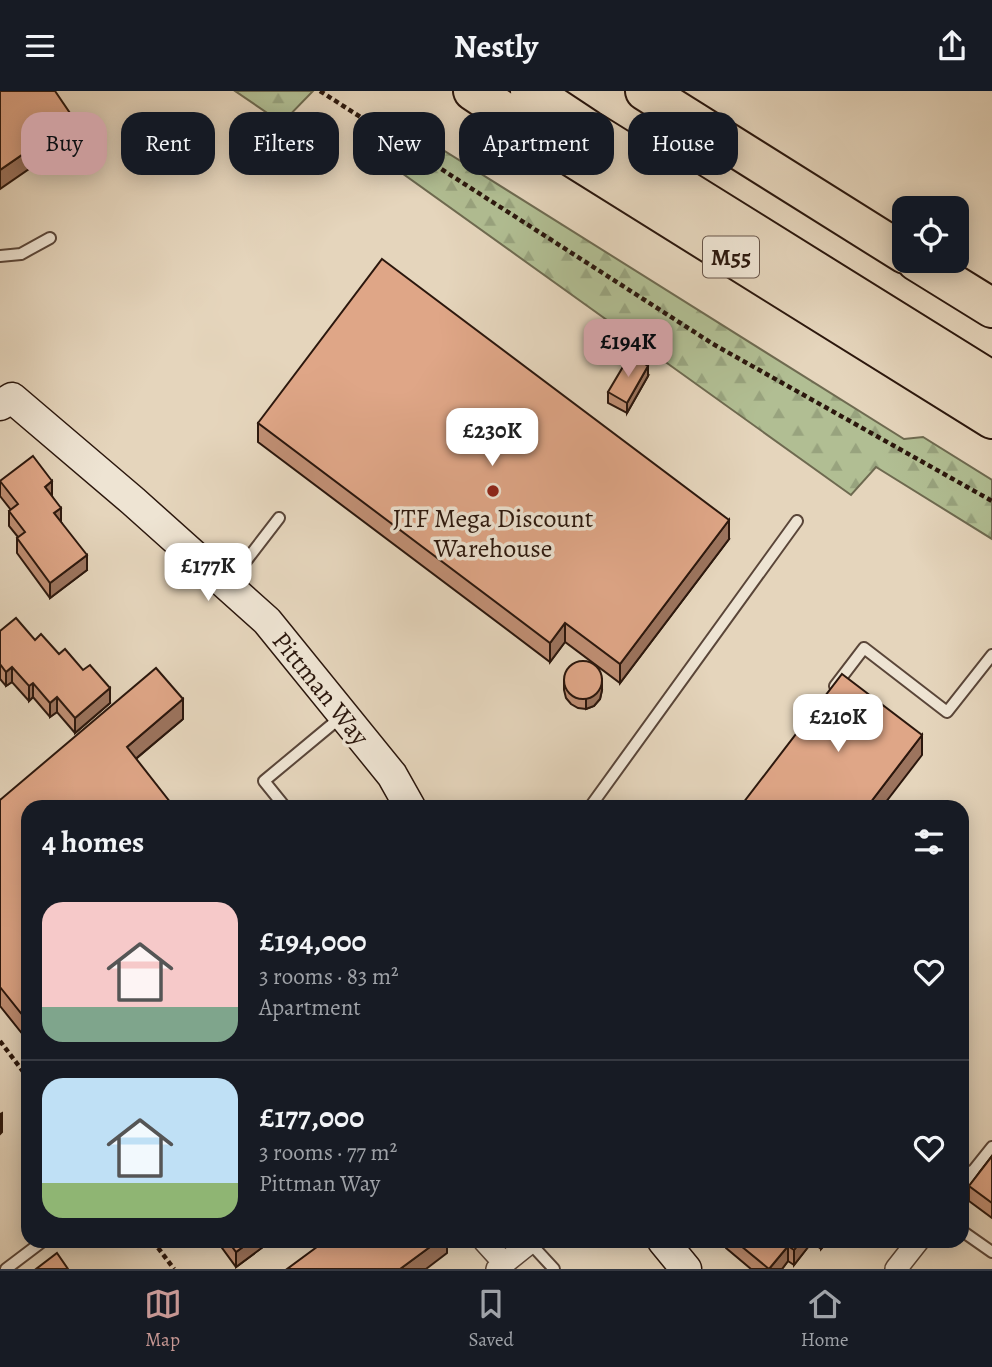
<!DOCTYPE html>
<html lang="en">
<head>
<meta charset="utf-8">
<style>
	:root { --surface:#171b24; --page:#20242c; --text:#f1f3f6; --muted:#9ea1a6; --line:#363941; --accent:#c59692 }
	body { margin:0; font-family:Alegreya,serif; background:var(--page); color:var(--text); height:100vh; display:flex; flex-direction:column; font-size:26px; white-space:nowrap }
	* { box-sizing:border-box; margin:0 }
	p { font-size:23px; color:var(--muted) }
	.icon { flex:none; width:38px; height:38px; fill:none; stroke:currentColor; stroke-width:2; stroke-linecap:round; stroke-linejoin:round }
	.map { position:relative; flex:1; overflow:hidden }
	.panel { position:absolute; left:21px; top:709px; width:948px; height:448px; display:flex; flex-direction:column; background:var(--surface); border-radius:21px; box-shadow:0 4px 18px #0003 }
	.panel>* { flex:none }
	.banner { position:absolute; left:21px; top:21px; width:950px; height:63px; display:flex; gap:14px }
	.fabs { position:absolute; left:892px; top:105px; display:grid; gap:14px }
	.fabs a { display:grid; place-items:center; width:77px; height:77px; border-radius:14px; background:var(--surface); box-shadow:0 4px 18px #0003; font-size:35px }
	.price { position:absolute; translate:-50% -60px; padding:0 16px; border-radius:14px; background:#fff; color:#222; font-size:23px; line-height:46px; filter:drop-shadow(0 2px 4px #0008) }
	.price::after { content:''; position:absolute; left:50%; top:42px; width:21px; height:16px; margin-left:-10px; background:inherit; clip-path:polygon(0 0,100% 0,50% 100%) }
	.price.current { background:var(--accent); color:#111 }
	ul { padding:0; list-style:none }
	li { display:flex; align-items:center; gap:21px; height:175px; padding:0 21px }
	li+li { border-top:2px solid var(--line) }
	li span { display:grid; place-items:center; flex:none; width:196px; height:140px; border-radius:21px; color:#555 }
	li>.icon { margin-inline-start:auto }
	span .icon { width:84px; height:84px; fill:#fffc; stroke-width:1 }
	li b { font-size:30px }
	h2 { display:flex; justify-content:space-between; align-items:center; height:84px; padding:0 21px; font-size:30px }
	.pill { padding:0 24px; border-radius:21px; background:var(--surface); box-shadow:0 4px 18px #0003; font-size:24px; line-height:63px }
	.pill.current { background:var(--accent); color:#111 }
	header { display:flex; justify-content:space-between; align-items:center; height:91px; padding:0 21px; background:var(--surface); font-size:32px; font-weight:700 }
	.tab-bar { display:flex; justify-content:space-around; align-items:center; height:98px; border-top:2px solid var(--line); background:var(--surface); font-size:19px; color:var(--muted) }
	.tab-bar a { display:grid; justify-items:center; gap:4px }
	.tab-bar .current { color:var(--accent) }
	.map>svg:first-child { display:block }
	.forest { fill:url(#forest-firs); stroke:#6e6a50; stroke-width:2 }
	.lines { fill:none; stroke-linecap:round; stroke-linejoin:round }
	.lane-casing { stroke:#5a4639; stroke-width:14 }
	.street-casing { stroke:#5a4639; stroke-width:24 }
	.secondary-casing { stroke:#2b170d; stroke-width:33 }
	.highway-casing { stroke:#2b170d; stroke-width:42 }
	.path { stroke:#2b170d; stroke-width:4.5; stroke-dasharray:5 3.5; stroke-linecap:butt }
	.lane { stroke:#eee4d3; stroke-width:10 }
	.street { stroke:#eee4d3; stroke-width:21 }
	.secondary { stroke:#eee4d3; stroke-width:30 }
	.highway { stroke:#e5d5bc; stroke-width:38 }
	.wall { fill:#c08f74; stroke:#2b170d; stroke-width:2 }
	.shaded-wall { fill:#9c745e; stroke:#2b170d; stroke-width:2 }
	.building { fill:#dfa687; stroke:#2b170d; stroke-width:2 }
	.poi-dot { fill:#8f2418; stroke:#eee4d3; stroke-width:2.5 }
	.labels { text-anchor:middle; stroke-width:7; stroke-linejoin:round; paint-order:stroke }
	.shield { fill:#eee4d3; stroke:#665448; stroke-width:2 }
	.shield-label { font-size:24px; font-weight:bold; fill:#2b170d }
	.poi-label { font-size:26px; fill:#2b170d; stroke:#eee4d3 }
	.street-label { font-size:26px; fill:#2b170d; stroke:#eee4d3 }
</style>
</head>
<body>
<header><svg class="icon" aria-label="menu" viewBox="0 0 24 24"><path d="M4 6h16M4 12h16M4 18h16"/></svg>Nestly<svg class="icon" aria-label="share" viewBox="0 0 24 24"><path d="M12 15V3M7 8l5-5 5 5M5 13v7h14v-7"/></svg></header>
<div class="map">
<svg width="992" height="1178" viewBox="0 0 992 1178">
	<defs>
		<pattern id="forest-firs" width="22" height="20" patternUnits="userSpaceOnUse" patternTransform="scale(1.75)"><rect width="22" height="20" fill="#b1be93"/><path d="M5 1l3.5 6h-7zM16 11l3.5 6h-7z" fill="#98a37e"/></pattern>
	</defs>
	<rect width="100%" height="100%" fill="#e5d5bc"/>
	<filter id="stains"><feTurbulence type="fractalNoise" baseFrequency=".00286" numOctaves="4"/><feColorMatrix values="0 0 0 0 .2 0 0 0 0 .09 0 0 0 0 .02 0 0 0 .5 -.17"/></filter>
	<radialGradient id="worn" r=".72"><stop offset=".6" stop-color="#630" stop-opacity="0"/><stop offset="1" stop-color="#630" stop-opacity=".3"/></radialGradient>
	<path class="forest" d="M235,0H313L282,32Z
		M392,27L904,348L923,346L992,389V448L876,376L851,404L367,57Z"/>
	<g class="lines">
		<g class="lane-casing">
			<path id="lane" d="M0,165L21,163L50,147
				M229,492L279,427
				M835,595L864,557L947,621L992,564
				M285,716L264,690L341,626
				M590,716L797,430
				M968,1086L992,1056
				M962,1140L992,1161
				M530,1152L554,1178
				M6,1178L43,1150"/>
		</g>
		<g class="street-casing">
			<path id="street" d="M962,1094L968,1086
				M484,1150L504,1172
				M497,1178L532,1150
				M896,1178L918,1150"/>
		</g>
		<g class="secondary-casing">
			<path id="secondary" d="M0,314L12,307L133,410L267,530L392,684L410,716
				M663,1150L686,1178"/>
		</g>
		<g class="highway-casing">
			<path id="highway" d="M473,0L572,66L992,328
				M530,0L589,39L992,290
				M645,0L905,163
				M916,170L992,217"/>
		</g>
		<path class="path" d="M320,0L713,253L992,410
			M0,950L28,987
			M153,1150L174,1178"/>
		<use href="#lane" class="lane"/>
		<use href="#street" class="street"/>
		<use href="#secondary" class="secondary"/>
		<use href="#highway" class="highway"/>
	</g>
	<path class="wall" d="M648,285L627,322L608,312V301Z
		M258,332L729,448L620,592L565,551L550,571L258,351Z
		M0,390L52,405L61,431L87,479L50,507L17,462V447L18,446L9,435V420L11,419L0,405Z
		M0,540L35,549L59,563L110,612L75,642L57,621L50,626L33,606L29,610L12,591L6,595L0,588Z
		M564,589L602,599L600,608L594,615L586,618L578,617L571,613L566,607L564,599Z
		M183,628L136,668L28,716V950L0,915V709Z
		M992,1065V1127L969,1110V1095Z
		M217,1150H271L236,1176Z
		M726,1150H828L821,1158L812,1151L794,1174L788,1170L782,1178H751L726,1157Z"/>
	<path class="shaded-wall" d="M74,28V47L0,98V79Z
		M648,275V285L627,322V312Z
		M52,390V405L45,396Z
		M61,417V432L54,422Z
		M729,429V448L620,592V573Z
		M87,464V479L50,507V492Z
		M565,532V551L550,571V552Z
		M12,576V591L6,595V581Z
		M602,589V599L600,608L594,615L586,618V607Z
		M33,592V606L29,610V595Z
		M110,597V612L75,642V627Z
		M57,606V621L50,626V612Z
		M183,608V628L127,675V656Z
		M922,644V664L882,716H867Z
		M2,1022V1041L0,1043V1023Z
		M251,1150H271L236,1176V1161Z
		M438,1150H447V1162L426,1178H400Z
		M801,1150H812V1151L794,1174V1159Z
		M821,1150H828L821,1158Z
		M788,1155V1170L782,1178H769Z"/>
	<path class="building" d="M0,0H55L74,28L0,79Z
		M382,168L729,429L620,573L565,532L550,552L258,332Z
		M630,264L648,275L627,312L608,301Z
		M33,365L52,390L45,396L61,417L54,422L87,464L50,492L17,447L25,441L9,420L18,413L0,390Z
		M16,527L35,549L41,543L59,563L65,558L83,579L90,574L110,597L75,627L57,606L50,612L33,592L29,595L12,576L6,581L0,573V540Z
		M564 589a19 19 0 1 1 38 0a19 19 0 1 1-38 0Z
		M156,577L183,608L127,656L174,716H28V931L0,896V709Z
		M842,583L922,644L867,716H740Z
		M992,1065V1112L969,1095Z
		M228,1150H251L236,1161Z
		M325,1150H438L400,1178H287Z
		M735,1150H801L794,1159L788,1155L769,1178Z
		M57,1162L68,1178H36Z"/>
	<circle class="poi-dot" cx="493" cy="400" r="7"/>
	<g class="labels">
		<rect class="shield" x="703" y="145.5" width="56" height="41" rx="5"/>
		<g class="shield-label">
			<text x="731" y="174">M55</text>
		</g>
		<g class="poi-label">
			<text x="493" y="436">JTF Mega Discount<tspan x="493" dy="30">Warehouse</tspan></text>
		</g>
		<g class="street-label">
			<text transform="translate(321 597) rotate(51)" y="9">Pittman Way</text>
		</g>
	</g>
	<rect width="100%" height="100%" filter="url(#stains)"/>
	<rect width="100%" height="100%" fill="url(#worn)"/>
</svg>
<div class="fabs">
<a><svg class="icon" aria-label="locate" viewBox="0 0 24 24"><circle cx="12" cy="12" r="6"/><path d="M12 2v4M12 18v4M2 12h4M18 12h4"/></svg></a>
</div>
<b class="price current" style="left:628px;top:288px">£194K</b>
<b class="price" style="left:492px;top:377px">£230K</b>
<b class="price" style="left:208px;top:512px">£177K</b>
<b class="price" style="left:838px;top:663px">£210K</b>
<div class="banner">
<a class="pill current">Buy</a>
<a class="pill">Rent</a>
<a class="pill">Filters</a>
<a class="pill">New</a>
<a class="pill">Apartment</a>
<a class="pill">House</a>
</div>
<section class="panel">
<h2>4 homes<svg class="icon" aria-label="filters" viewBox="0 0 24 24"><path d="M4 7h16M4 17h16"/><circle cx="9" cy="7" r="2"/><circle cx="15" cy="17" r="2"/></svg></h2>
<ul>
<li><span style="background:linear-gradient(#f6c9c9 75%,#7fa58c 0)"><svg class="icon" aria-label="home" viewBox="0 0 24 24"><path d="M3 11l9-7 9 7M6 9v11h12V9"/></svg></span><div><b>£194,000</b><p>3 rooms · 83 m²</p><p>Apartment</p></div><svg class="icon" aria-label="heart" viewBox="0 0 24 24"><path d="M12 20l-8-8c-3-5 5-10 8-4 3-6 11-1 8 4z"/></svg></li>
<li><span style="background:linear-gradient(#bfe0f5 75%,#8fb573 0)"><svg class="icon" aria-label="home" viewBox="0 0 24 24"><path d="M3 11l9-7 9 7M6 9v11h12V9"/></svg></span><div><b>£177,000</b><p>3 rooms · 77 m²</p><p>Pittman Way</p></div><svg class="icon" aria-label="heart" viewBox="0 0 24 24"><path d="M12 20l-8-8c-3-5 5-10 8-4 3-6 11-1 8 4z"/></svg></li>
</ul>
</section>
</div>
<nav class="tab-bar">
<a class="current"><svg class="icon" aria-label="map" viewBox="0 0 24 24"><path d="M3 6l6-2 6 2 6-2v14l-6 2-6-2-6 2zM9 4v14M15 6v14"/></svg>Map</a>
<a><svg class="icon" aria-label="saved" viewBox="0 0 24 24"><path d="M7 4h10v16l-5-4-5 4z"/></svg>Saved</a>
<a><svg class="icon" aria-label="home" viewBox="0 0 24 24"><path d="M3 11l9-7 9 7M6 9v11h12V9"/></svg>Home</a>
</nav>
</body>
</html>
